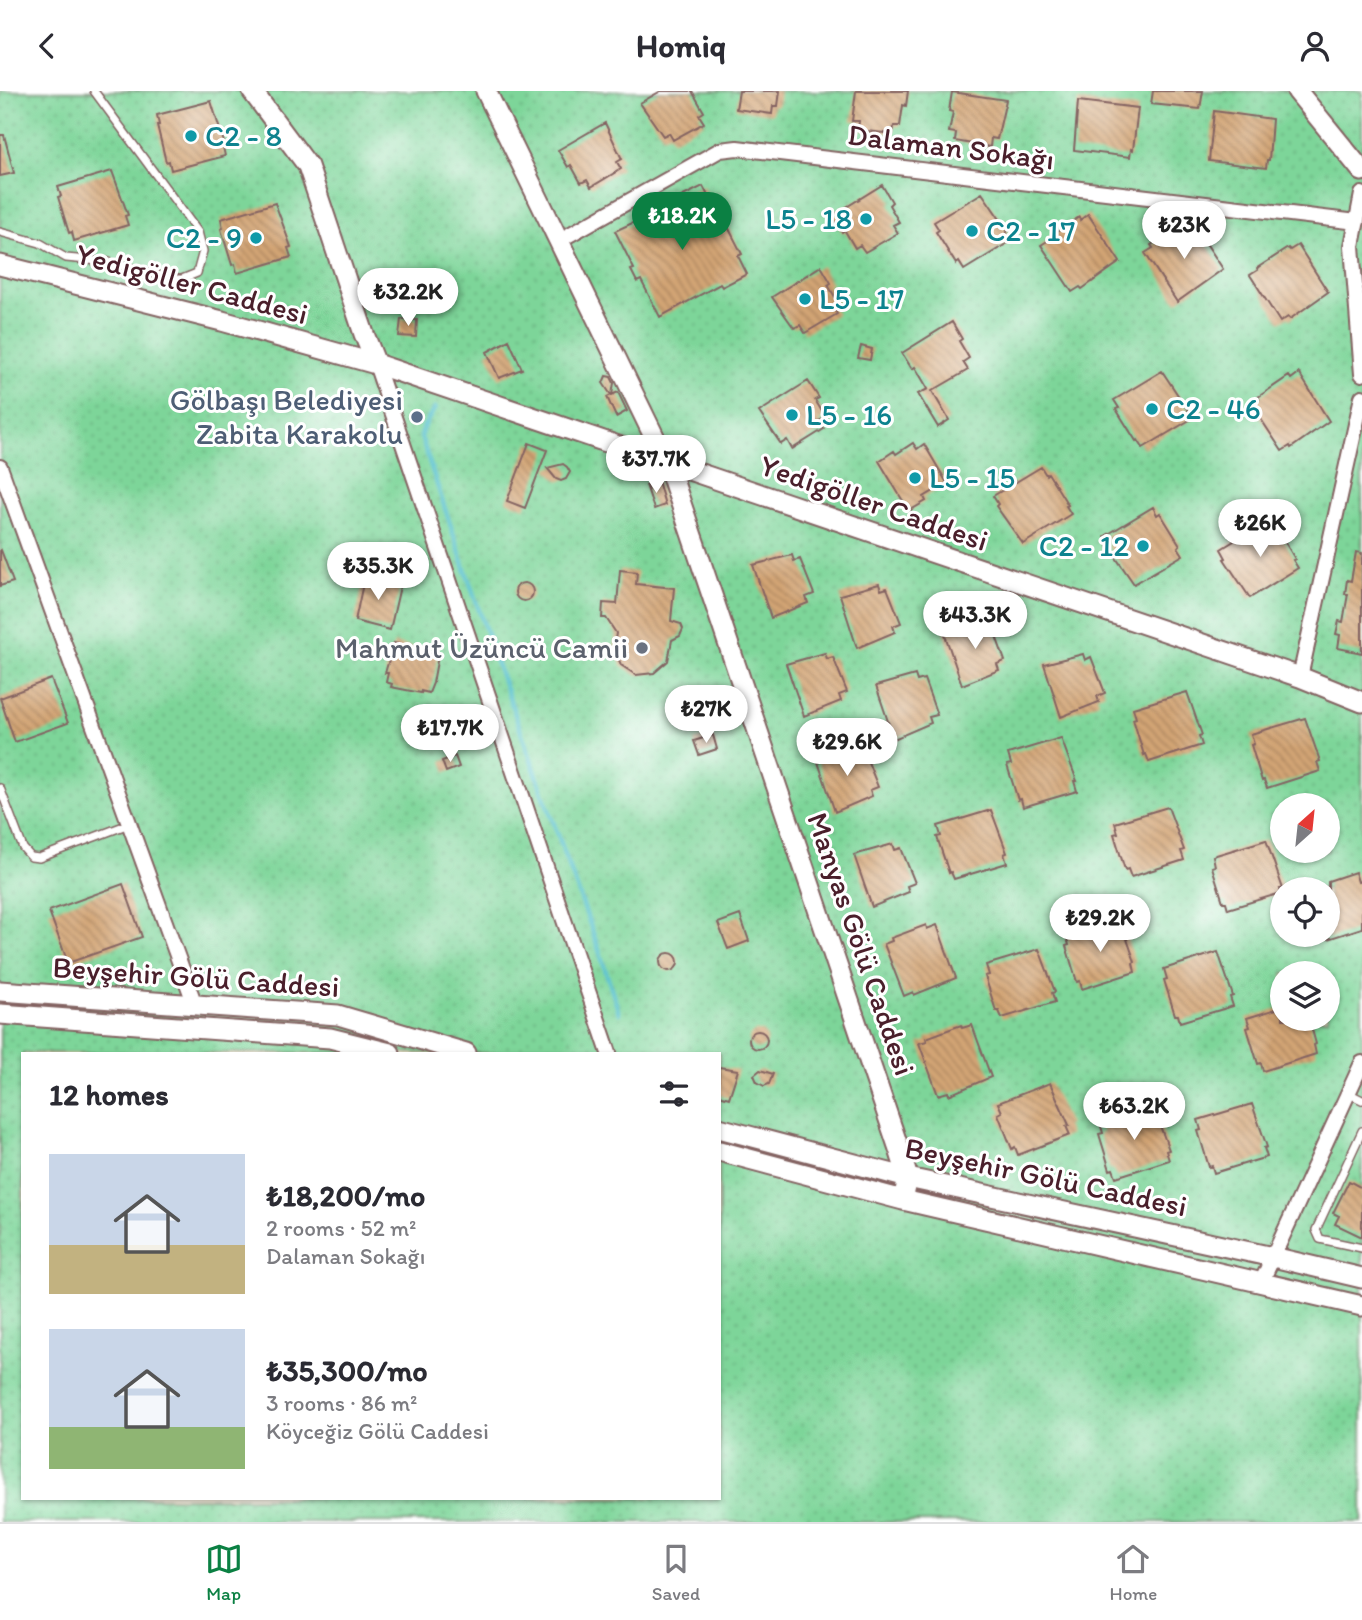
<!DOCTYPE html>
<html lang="en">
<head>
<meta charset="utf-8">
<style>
	:root { --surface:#fff; --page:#f7f7f7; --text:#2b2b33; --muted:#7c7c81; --line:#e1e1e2; --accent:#0b8043 }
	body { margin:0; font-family:Itim,sans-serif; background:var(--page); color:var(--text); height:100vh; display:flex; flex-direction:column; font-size:26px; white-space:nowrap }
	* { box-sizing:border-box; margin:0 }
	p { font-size:23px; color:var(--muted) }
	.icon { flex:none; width:38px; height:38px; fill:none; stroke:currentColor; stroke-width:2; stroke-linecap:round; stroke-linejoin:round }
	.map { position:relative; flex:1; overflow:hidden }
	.drawer { position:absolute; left:21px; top:961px; width:700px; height:448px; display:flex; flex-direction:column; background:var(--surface); border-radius:0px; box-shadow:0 2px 5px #0004 }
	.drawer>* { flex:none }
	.needle { width:46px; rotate:27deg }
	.fabs { position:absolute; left:1270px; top:702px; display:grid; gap:14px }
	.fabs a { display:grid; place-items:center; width:70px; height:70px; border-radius:50%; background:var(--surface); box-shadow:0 2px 5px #0004; font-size:35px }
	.price { position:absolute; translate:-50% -60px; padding:0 16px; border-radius:24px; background:#fff; color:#222; font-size:23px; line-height:46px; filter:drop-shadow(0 2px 4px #0008) }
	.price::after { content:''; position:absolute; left:50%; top:42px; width:21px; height:16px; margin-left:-10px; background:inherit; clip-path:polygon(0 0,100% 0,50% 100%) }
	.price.selected { background:var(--accent); color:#fff }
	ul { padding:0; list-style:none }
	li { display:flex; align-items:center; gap:21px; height:175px; padding:0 28px }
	li span { display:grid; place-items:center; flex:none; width:196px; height:140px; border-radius:0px; color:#555 }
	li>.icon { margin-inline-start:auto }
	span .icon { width:84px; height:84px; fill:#fffc; stroke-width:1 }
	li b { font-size:30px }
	h2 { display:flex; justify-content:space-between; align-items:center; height:84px; padding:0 28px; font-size:30px }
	header { display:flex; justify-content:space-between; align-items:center; height:91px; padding:0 28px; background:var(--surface); font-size:32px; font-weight:700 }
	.tab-bar { display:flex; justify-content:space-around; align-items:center; height:98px; border-top:2px solid var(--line); background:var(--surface); font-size:19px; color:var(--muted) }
	.tab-bar a { display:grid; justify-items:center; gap:4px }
	.tab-bar .selected { color:var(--accent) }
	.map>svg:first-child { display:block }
	.park { fill:url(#park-dots); stroke:#647a62; stroke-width:2; fill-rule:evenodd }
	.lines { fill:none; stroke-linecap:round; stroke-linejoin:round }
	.stream { stroke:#54c0cd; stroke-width:4.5 }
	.building { fill:url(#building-back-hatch) }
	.lane-casing { stroke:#846462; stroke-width:10 }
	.street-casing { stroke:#846462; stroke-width:18 }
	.secondary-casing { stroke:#846462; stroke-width:23 }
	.lane { stroke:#fff; stroke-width:7 }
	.street { stroke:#fff; stroke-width:14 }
	.secondary { stroke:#fff; stroke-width:19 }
	.culture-dot { fill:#0f9aa8; stroke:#fff; stroke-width:2.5 }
	.service-dot { fill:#5c6f8a; stroke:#fff; stroke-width:2.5 }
	.worship-dot { fill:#6b7280; stroke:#fff; stroke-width:2.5 }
	.labels { text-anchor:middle; stroke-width:6; stroke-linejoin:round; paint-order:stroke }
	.culture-label { font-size:30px; fill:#0d838f; stroke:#fff; text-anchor:start }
	.street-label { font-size:30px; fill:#4a1f2b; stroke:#fff }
	.service-label { font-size:30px; fill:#4e5e75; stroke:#fff; text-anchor:end }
	.worship-label { font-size:30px; fill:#5b616d; stroke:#fff; text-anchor:end }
</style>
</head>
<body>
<header><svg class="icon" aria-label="back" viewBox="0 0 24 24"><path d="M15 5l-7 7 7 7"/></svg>Homiq<svg class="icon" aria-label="person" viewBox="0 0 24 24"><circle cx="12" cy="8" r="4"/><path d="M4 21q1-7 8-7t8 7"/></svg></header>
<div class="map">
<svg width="1362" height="1431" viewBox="0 0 1362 1431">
	<defs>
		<pattern id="park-dots" width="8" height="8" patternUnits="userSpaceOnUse" patternTransform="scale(1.75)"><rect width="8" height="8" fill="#7dd599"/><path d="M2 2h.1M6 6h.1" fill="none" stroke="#6eb684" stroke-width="1.8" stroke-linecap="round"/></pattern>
		<pattern id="building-back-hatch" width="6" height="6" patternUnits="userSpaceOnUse" patternTransform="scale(1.75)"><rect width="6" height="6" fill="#d2a474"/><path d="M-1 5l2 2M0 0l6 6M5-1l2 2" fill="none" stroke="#ac855f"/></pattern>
	</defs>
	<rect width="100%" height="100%" fill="#fff"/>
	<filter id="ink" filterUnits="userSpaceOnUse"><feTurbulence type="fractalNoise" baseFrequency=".0143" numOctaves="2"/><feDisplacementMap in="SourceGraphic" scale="14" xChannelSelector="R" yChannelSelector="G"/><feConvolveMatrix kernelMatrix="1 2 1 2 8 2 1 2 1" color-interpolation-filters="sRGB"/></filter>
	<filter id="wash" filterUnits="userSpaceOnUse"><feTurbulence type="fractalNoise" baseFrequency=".00686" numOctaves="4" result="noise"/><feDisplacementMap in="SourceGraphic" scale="28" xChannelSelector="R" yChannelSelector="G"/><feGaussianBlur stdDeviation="1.57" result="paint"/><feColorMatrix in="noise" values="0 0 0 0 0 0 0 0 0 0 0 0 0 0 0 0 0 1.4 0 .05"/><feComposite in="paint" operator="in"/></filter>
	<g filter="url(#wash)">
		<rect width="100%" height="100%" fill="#f0e5c9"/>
		<path class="park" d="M0,0H1362V1431H0ZM1283,714H1328V760H1283ZM1283,798H1328V844H1283ZM1283,882H1328V928H1283ZM23,962H719V1407H23Z"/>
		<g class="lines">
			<path class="stream" d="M435,317L423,337L421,346L497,573L599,859L619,922"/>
		</g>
		<g id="blocks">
			<path class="building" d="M661,0H692L704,21L699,24L704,32L673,49L669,42L663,45L640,12Z
				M739,0H780L778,15H773L772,23L736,18Z
				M856,0H908L906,15L903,14L900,35H894L893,43L858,39L859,30H852Z
				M1153,0H1203L1200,18L1151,13Z
				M952,1L1006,9L997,48L991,47L990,56L955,50L956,42L949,41L953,21L949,20Z
				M211,10L225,55L223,56L225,65L171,79L169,70L166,71L157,34H159L157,24Z
				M1078,10L1138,17L1133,59L1131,58L1130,66L1074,59Z
				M1214,20L1272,28L1269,69H1267L1266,77L1209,70Z
				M605,32L622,68L617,71L621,78L591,96L587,89L581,92L571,74L568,76L558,59Z
				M0,44H4L14,82L0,85Z
				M112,80L128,124L125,125L128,134L74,150L72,141L69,142L58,106L61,105L58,96Z
				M882,94L892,111L889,114L899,131L893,134L898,142L865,161L860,154L855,157L845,140L842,141L832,125Z
				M703,95L723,134L726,132L742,163L738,165L747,183L722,196L720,193L660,226L641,189L637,191L631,179L634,178L615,140L678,111L677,108Z
				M982,102L1008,140L1006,142L1011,150L964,179L959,171L956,173L936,141L939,139L934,131Z
				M275,112L291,156L288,157L291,166L237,182L235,173L232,174L221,138L223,137L221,128Z
				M1088,123L1120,171L1082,198L1080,196L1072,201L1041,154L1049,149L1048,147L1079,126L1080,129Z
				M1192,131L1223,178L1177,211L1145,162L1153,157L1151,154L1183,134L1184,136Z
				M1298,154L1328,201L1290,228L1288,226L1280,231L1250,184L1258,179L1257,177L1288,157L1290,159Z
				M821,175L831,192L828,194L838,211L832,215L837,223L805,242L800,234L794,237L772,206Z
				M401,228L417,229L416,246L399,245Z
				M952,231L962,248L959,250L969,267L963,271L968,279L932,300L949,329L938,336L918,303L928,298L915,276L912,278L902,262Z
				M509,249L522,278L499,287L487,261Z
				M861,255L872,258L870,269L858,267Z
				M1162,280L1193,327L1143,357L1138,349L1136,350L1116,318L1119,317L1114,309Z
				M1299,282L1329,330L1291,357L1290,355L1282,360L1251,313L1259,308L1258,306L1289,285L1291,288Z
				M606,285L611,286L614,292L612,304L618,301L627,320L616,326L607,306L611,304L603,292Z
				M808,290L819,307L815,309L826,327L819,330L824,338L792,358L787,349L781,353L759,321Z
				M529,352L547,359L525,417L507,410Z
				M913,352L917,358L924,353L947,392L924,406L926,410L909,420L879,370L894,360L896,363Z
				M563,373L567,376L570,381L566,388L561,390L556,388L547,377Z
				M1041,376L1046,384L1048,382L1068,414L1066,415L1071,423L1023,453L996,415L998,413L993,405Z
				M658,390L665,414L654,418L646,394Z
				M1153,416L1157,424L1160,422L1180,454L1178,456L1183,464L1134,493L1108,455L1110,453L1105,445Z
				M1268,429L1273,437L1276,436L1295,468L1293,469L1298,477L1250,507L1224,468L1226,467L1221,458Z
				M1,459L13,491L0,495V460Z
				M1356,461L1362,462V562L1338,557L1340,544L1336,543L1339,530L1343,531L1348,503H1345L1347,489L1351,490Z
				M792,464L794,470L800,468L814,503L806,506L808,512L771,527L753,474Z
				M620,479L637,481L636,493L674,497L671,530L681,533L683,538L680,545L672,549L668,570L654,582L636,584L621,574L614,556L616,542L606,527H602L603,512L617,513Z
				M365,483L401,491L390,539L355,530Z
				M515 501a9 9 0 1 1 18 0a9 9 0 1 1-18 0Z
				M879,493L881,499L887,497L901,532L893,535L895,541L857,557L840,504Z
				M983,531L985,537L992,534L1005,570L997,573L999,579L962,594L944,541Z
				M394,552L430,561V563L438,565L433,592L429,602L421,600V602L391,596L392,593L386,591L388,582H385Z
				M825,562L827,568L833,566L847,601L839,604L841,610L804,625L786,573Z
				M1083,563L1085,569L1091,566L1105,602L1097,605L1099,611L1061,626L1044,573Z
				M915,584L917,590L924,588L937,624L929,626L931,632L894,648L876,595Z
				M51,588L68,632L15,651L0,607Z
				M1187,601L1202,644L1199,645L1202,654L1149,671L1146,663L1144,664L1133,628L1136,627L1133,617Z
				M1305,627L1320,670L1317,671L1320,680L1267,697L1264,689L1262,690L1251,654L1254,653L1251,643Z
				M713,644L717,658L699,664L694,650Z
				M1061,647L1077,690H1074L1077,700L1023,716L1021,708L1018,709L1007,674L1011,673L1008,663Z
				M856,657L858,663L864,661L878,696L870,699L872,705L835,721L817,668Z
				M455,665L459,676L446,681L442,670Z
				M1168,716L1184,759L1181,760L1184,769L1131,786L1128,778L1125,779L1114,743L1118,742L1115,732Z
				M991,719L1007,762L1004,763L1007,772L954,788L951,781L949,782L937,746L941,745L938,735Z
				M1266,749L1283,798H1280L1281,802L1228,818L1226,811H1223L1212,776L1215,775L1213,765Z
				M893,753L895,759L901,757L915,792L907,795L909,801L872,816L854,764Z
				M1355,781L1358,791L1362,790V837L1328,848V790Z
				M123,793L142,846L68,872L49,820Z
				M740,824L749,850L728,858L718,832Z
				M1120,828L1135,871L1133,872L1135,881L1082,898L1080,890L1077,891L1066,855L1069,854L1066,844Z
				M926,834L927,838L937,834L956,887L914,904L913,901L904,905L884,853L892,850L891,847Z
				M1039,858L1055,901L1052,902L1055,911L1002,927L999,920H996L985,885L989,884L986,874Z
				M1218,861L1233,905L1230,906L1233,915L1180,931L1178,924H1175L1164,889L1167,888L1164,878Z
				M660 871a9 9 0 1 1 18 0a9 9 0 1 1-18 0Z
				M1283,916V928H1309L1316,953L1314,954L1316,963L1263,980L1261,972L1258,973L1247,937L1250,936L1247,927Z
				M961,934L962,937L972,934L991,986L949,1004L948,1001L938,1004L919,952L927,950L926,947Z
				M749 949a9 9 0 1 1 18 0a9 9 0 1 1-18 0Z
				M719,976L738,979L729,1007L719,1004Z
				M760,979L773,983L769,993L764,995L757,991L754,984Z
				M1050,992L1069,1034L1066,1035L1070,1044L1018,1064L1015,1056L1012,1058L998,1023L1002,1021L998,1012Z
				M1252,1013L1267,1056L1264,1057L1267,1066L1214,1082L1212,1075L1209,1076L1198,1040L1201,1039L1198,1029Z
				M1153,1016L1169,1059L1166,1060L1169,1069L1116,1086L1113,1078L1110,1079L1099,1043L1103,1042L1100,1032Z
				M1349,1090L1362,1097V1146L1335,1133L1339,1125L1333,1122Z"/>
		</g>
	</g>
	<g filter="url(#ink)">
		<use href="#blocks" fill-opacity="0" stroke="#846462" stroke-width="2"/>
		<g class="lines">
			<g class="lane-casing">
				<path id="lane" d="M0,141L40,152L66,167L109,171L172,188H182L197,182L203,160L198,141L94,0
					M0,697L23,757L31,766L39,767L129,733
					M1348,1002L1362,1009
					M1362,1040L1316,1139L1320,1148L1362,1157"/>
			</g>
			<g class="street-casing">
				<path id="street" d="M1362,103L1352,155L1362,283
					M560,149L720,59L737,57L1357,131
					M376,273L609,962
					M0,376L195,914
					M1300,586L1362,306
					M1261,1192L1362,972"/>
			</g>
			<g class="secondary-casing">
				<path id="secondary" d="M252,0L308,75L364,243L376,273
					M486,0L668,374L898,1055L908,1087L903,1109
					M1297,0L1362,80
					M0,174L222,230L376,273L1300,586L1362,611
					M0,900L338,924L466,962
					M0,923L330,947L390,962
					M719,1037L908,1087L1273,1166L1362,1187
					M719,1060L903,1109L1362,1215"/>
			</g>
			<use href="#lane" class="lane"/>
			<use href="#street" class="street"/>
			<use href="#secondary" class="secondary"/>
		</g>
	</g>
	<g class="culture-dot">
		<circle cx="191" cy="45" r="7"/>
		<circle cx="866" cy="128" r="7"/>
		<circle cx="972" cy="140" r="7"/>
		<circle cx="256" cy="147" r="7"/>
		<circle cx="805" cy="208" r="7"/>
		<circle cx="1152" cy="318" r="7"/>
		<circle cx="792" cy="324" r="7"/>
		<circle cx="915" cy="387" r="7"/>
		<circle cx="1143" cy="455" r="7"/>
	</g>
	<circle class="service-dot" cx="417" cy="326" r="7"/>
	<circle class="worship-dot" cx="642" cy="557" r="7"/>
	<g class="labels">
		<g class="culture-label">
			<text x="205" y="55">C2 - 8</text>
			<text x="852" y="138" text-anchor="end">L5 - 18</text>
			<text x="986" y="150">C2 - 17</text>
			<text x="242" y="157" text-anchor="end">C2 - 9</text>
			<text x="819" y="218">L5 - 17</text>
			<text x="1166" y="328">C2 - 46</text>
			<text x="806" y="334">L5 - 16</text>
			<text x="929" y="397">L5 - 15</text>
			<text x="1129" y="465" text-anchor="end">C2 - 12</text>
		</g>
		<g class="street-label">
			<text transform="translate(951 56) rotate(7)" y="10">Dalaman Sokağı</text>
			<text transform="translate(192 193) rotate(15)" y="10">Yedigöller Caddesi</text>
			<text transform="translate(874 412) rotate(19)" y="10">Yedigöller Caddesi</text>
			<text transform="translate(861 853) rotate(71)" y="10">Manyas Gölü Caddesi</text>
			<text transform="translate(196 886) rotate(4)" y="10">Beyşehir Gölü Caddesi</text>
			<text transform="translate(1046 1086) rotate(12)" y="10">Beyşehir Gölü Caddesi</text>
		</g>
		<g class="service-label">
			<text x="403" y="319">Gölbaşı Belediyesi<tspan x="403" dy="34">Zabita Karakolu</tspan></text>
		</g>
		<g class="worship-label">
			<text x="628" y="567">Mahmut Üzüncü Camii</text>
		</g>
	</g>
</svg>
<div class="fabs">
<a><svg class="needle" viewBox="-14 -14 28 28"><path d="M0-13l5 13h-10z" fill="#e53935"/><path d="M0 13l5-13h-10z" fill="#7c7c81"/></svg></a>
<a><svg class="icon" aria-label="locate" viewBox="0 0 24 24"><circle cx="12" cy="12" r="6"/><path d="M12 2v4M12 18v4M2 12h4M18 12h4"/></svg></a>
<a><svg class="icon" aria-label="layers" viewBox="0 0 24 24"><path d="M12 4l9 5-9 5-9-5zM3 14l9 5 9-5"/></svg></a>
</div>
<b class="price selected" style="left:682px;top:161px">₺18.2K</b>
<b class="price" style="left:1184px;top:170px">₺23K</b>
<b class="price" style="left:408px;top:237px">₺32.2K</b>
<b class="price" style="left:656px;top:404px">₺37.7K</b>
<b class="price" style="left:1260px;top:468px">₺26K</b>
<b class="price" style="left:378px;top:511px">₺35.3K</b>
<b class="price" style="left:975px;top:560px">₺43.3K</b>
<b class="price" style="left:706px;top:654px">₺27K</b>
<b class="price" style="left:450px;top:673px">₺17.7K</b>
<b class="price" style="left:847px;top:687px">₺29.6K</b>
<b class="price" style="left:1100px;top:863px">₺29.2K</b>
<b class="price" style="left:1134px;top:1051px">₺63.2K</b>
<section class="drawer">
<h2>12 homes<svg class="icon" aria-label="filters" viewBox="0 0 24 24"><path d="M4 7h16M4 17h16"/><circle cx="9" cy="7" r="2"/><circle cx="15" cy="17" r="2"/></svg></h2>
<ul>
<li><span style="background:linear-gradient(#c9d6e8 65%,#c2b280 0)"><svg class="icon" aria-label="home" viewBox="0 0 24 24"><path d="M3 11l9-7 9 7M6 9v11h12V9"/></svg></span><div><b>₺18,200/mo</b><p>2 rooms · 52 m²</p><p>Dalaman Sokağı</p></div></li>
<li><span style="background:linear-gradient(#c9d6e8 70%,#8fb573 0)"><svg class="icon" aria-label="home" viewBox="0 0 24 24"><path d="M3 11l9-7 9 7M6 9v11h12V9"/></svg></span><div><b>₺35,300/mo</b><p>3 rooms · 86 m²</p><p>Köyceğiz Gölü Caddesi</p></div></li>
</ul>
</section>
</div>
<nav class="tab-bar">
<a class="selected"><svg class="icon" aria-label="map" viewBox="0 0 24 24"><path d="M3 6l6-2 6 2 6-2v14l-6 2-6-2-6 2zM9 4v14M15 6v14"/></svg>Map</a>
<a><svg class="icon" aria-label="saved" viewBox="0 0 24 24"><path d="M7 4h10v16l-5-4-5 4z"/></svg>Saved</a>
<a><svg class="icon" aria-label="home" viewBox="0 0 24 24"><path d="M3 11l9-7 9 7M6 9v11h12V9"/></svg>Home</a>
</nav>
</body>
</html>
